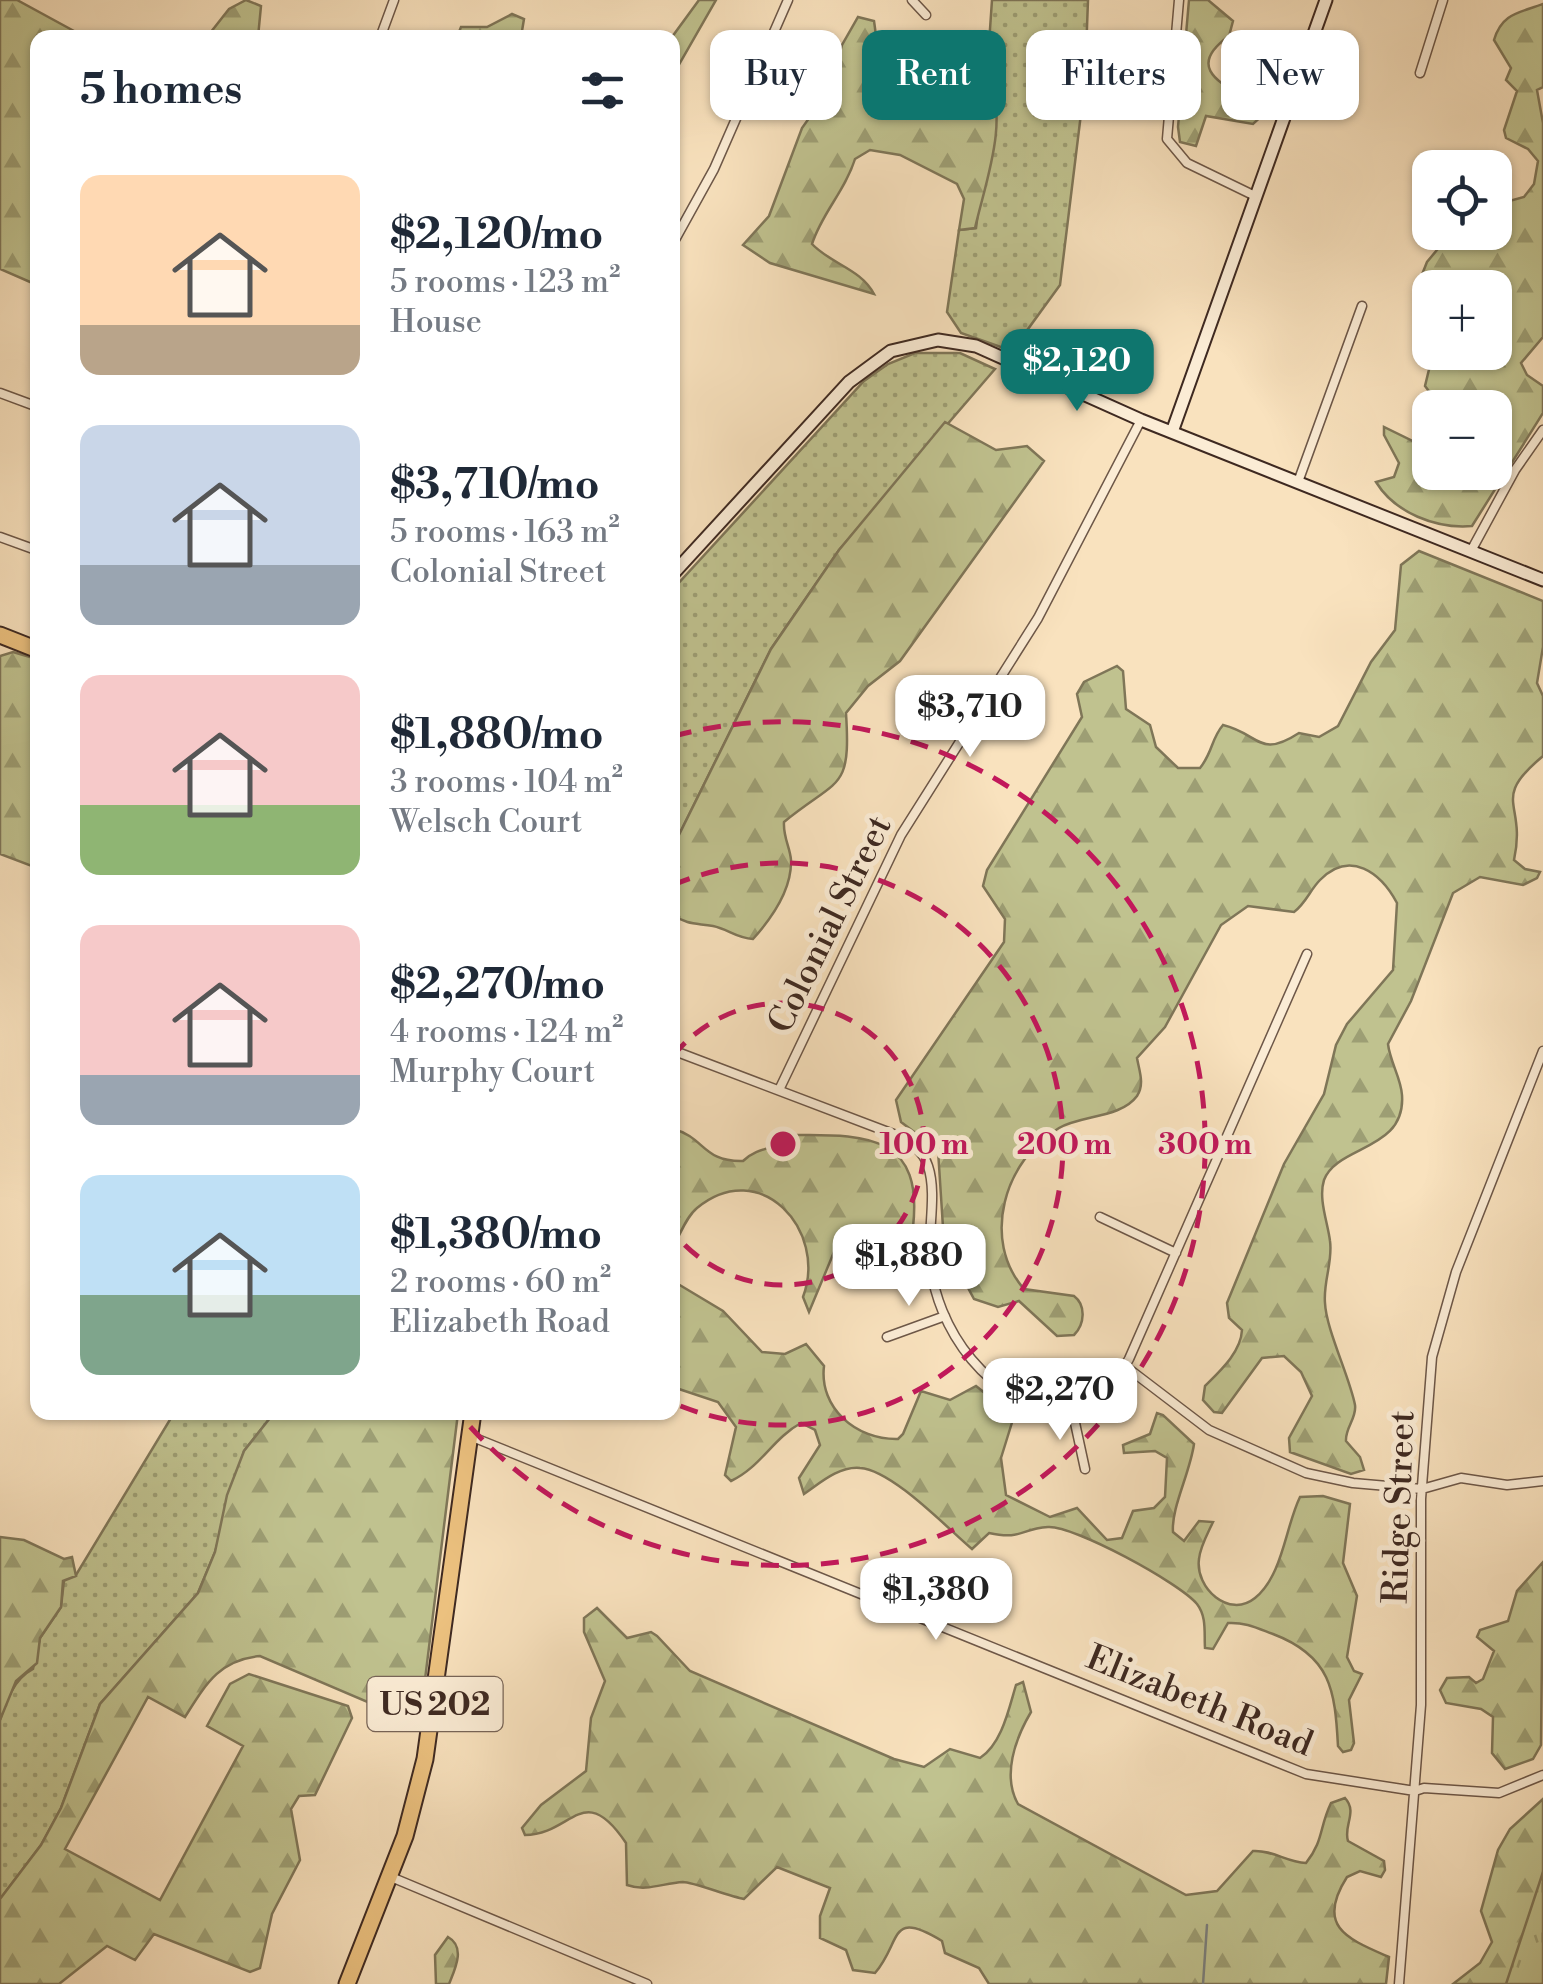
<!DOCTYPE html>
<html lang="en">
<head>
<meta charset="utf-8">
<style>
	:root { --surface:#fff; --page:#f6f6f7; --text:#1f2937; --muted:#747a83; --accent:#0f766e }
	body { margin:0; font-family:"Libre Bodoni",serif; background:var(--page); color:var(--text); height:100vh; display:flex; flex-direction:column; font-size:38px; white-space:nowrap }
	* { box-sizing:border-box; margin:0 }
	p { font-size:32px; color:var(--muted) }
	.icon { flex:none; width:55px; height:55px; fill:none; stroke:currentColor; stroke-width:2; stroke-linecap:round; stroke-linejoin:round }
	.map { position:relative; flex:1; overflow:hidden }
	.drawer { position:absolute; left:30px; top:30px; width:650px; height:1390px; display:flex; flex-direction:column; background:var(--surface); border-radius:20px; box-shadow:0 2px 8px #0004 }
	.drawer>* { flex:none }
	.guide { position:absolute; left:710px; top:30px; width:682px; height:90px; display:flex; gap:20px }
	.tools { position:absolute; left:1412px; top:150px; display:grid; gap:20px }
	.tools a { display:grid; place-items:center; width:100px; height:100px; border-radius:20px; background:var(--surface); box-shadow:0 2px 8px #0004; font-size:50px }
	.price { position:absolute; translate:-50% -85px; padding:0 22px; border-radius:20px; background:#fff; color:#222; font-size:32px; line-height:65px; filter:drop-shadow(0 2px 5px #0008) }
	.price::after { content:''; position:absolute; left:50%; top:60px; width:30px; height:22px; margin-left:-15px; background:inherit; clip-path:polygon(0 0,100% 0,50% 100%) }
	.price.on { background:var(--accent); color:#fff }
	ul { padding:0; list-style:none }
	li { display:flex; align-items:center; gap:30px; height:250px; padding:0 50px }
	li span { display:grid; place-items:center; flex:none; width:280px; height:200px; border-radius:20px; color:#555 }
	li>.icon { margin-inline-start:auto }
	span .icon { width:120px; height:120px; fill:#fffc; stroke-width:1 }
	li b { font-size:42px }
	h2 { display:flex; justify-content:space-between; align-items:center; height:120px; padding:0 50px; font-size:42px }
	.pill { padding:0 35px; border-radius:20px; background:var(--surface); box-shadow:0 2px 8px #0004; font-size:35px; line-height:90px }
	.pill.on { background:var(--accent); color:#fff }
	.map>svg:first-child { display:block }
	.grass { fill:url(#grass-dots); stroke:#7f7658; stroke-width:2.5 }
	.forest { fill:url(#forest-firs); stroke:#7f7658; stroke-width:2.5 }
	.park { fill:url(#park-tufts); stroke:#7f7658; stroke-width:2.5 }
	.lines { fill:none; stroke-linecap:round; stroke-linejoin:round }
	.stream { stroke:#7b807f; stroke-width:2.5 }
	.street-casing { stroke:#6d5748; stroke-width:11 }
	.secondary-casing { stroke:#3e2921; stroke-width:15 }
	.highway-casing { stroke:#3e2921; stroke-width:19 }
	.street { stroke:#fbecd5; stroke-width:8 }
	.secondary { stroke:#fbecd5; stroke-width:11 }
	.highway { stroke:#ecc17f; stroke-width:15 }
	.ring { fill:none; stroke:#c2185b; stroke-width:5; stroke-dasharray:18 12 }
	.labels { text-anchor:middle; stroke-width:10; stroke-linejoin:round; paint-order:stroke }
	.shield { fill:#fbecd5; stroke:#776457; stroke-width:2.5 }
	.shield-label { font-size:32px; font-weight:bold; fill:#3e2921 }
	.street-label { font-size:35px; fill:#3e2921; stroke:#fbecd5 }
	.centre { fill:#c2185b; stroke:#fbecd5; stroke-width:5 }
	.ring-label { font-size:30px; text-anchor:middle; font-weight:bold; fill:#c2185b; stroke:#fbecd5; stroke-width:10; stroke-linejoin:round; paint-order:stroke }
</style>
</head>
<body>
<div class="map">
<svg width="1543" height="1984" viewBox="0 0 1543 1984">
	<defs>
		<pattern id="grass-dots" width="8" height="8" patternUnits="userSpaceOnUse" patternTransform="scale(2.5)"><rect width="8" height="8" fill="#c0c28f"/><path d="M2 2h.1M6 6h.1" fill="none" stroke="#9d9e74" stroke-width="1.8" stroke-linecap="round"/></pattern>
		<pattern id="forest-firs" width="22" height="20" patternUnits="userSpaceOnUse" patternTransform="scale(2.5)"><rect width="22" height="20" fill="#c0c28f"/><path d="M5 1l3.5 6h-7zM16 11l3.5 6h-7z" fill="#9d9e74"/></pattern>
		<pattern id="park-tufts" width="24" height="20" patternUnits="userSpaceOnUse" patternTransform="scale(2.5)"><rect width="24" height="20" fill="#c0c28f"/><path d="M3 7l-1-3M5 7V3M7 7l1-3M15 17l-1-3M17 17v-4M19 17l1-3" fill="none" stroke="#9d9e74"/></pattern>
	</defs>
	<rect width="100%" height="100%" fill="#f9e2be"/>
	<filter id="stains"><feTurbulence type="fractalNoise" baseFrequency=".002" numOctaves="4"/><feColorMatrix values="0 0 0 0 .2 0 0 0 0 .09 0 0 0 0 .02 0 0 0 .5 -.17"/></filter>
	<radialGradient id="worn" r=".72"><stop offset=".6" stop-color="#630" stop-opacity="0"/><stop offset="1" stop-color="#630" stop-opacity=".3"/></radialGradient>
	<path class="grass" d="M992,0H1088L1085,81L1060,285L1012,351L961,333L947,312L959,230L976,228L994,87L987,73Z
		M915,353H960L995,369L839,550L771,649L673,847L675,587L864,381L888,364Z
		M174,1413H274L244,1451L215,1552L198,1593L100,1704L61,1808L41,1845L0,1899V1720C6,1701 14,1679 33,1669L40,1638L61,1607L64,1580L76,1575Z"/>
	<path class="forest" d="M0,0H17L85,37L38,38L37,285L0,269Z
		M246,0L261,6L258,37H207L229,9Z
		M699,0H716L673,75L672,37Z
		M1189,0H1208L1233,21L1229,36C1173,76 1247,91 1265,113L1253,124L1206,116L1196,146L1180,142L1178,127Z
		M1543,4V87L1537,90L1543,123V337L1521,363L1527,375L1543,386V413L1472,526C1436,529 1395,513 1376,482L1394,477L1399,463L1384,435V427L1423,446L1430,440V472H1495V408L1441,407L1425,386L1433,353L1495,352V288H1430V302L1421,277L1427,262L1451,233L1495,232V205L1524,197L1534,184L1538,161L1528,149L1506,138L1504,130L1517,91L1506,80L1511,68L1494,40C1502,13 1519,13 1543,4Z
		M512,14L524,19L521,37H457L461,27H487Z
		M858,17L874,21C880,61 876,79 918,95C927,98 939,103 949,99C963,94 972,78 987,73C1010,119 986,180 975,228L959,230L964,199L957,184L900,155L870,150L855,159C845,191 822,213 812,244C831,264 861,269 874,294L770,263L743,245L769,216L802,128L829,90L842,45Z
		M945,422L996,450L1027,446L1044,461L900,661L868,686L846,713C851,792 839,777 784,822C783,837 790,847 791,860C792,890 772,918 753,939C736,938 728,929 713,926C695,923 688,925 673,915V847L771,649L839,550Z
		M1419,551L1543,601V647L1537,683L1543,696V756C1489,801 1527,801 1514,860L1525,869L1540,872L1537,878L1523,885L1480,877L1453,893L1411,1001L1388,1044C1390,1062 1401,1078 1402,1095C1406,1151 1337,1145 1324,1180C1318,1199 1328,1223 1330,1241C1333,1262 1323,1282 1325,1303C1326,1329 1350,1378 1355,1405C1357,1418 1345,1428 1346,1441L1360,1457L1364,1470L1351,1474L1290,1452L1289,1438L1312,1396L1301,1372L1284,1356L1262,1358L1222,1413L1214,1412L1203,1400L1205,1386C1220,1371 1241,1352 1242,1330L1229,1318L1227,1303L1284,1164L1324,1094L1336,1045L1347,1024L1393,970L1397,903C1381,873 1350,849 1320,880C1310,890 1306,903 1294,912L1248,906L1221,925L1165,1027L1137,1058C1139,1070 1145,1084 1137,1096C1121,1118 1082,1115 1059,1128C1004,1160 981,1240 1024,1289L1074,1296C1086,1305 1085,1324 1074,1335L1057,1336L1019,1301L998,1307L974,1299L944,1243L938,1150L901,1122L896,1100L1004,942L1005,919L983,886L987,870L1082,717L1077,694L1084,682L1117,666L1123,671L1126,709L1150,725L1156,747L1178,768H1200C1213,752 1211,739 1223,725C1260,734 1259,759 1299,733L1319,737L1338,726L1371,662L1395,630L1401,565Z
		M13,652L37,659V868L0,854V656Z
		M673,1129C705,1137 702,1162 743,1161C759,1145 780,1150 797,1135C871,1134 923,1138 913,1227L902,1237L853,1233L839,1240L809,1312L803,1297C828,1230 760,1156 697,1208C686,1217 680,1235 673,1247Z
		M673,1281L723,1311L762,1352L785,1354L806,1344L824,1366C819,1408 856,1440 898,1439L903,1434L921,1391L950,1400L976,1386L1014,1416L1001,1458L1006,1495L1050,1517L1077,1508L1107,1540L1122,1538L1133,1511L1154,1508L1165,1497L1167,1458L1155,1451L1124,1453L1123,1445L1150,1434L1157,1413L1163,1415L1194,1444C1190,1473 1171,1508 1173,1532L1184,1541L1199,1521L1213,1522C1208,1533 1200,1547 1199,1559C1195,1588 1229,1619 1255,1598C1283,1575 1285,1528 1300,1497L1323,1496L1350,1504L1343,1563L1357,1596L1347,1657L1354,1671L1362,1674L1349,1700L1354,1743L1351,1750L1343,1752L1338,1746C1335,1690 1331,1656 1273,1634C1257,1628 1245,1622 1228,1623L1213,1649L1205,1648C1204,1633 1207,1617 1197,1604C1180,1583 1073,1525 1048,1527C1020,1529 1022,1540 989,1533L972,1549C946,1527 892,1470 860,1468C839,1466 820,1483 804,1494L799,1478L820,1445L815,1430L801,1423C773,1438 761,1467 731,1481L725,1475L736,1427L718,1402L673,1387Z
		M274,1413H458L420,1720L412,1721L260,1656C219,1660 206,1684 185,1717L148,1697L65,1849L160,1900L243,1746L207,1726L230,1684L249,1674L348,1706L352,1718L315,1795L299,1796L291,1809L300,1860L272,1914L260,1968L250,1972L154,1934L135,1960L107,1946L59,1984H0V1899L41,1845L61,1808L100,1704L198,1593L215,1552L227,1495L244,1451Z
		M0,1537L24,1540L64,1559L72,1557L76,1576L63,1581L61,1607L40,1638L37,1663L16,1681L0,1720Z
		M1543,1562L1541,1745L1533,1759L1505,1769L1492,1753L1493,1717L1481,1709L1446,1703L1440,1690L1447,1678L1469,1677L1476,1683L1483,1679L1494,1651L1477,1637L1480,1630L1508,1621L1517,1591Z
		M597,1608L627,1638L651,1632L657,1636L690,1671L894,1759L924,1767L950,1749L980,1758C1002,1744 1009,1708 1016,1685L1023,1682L1031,1712C1015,1739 1002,1776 1018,1804L1186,1895L1217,1891L1253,1851C1273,1850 1286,1862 1306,1863C1324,1840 1319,1828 1331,1803L1345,1798C1358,1812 1343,1826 1348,1841L1384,1861L1385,1870L1381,1877L1360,1871L1347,1877C1315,1927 1348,1939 1389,1957L1386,1984H989L979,1968L945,1953L942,1941C888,1908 902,1942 875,1973L853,1970L846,1950L820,1938V1916L830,1888L777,1867L744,1899C728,1896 693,1882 683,1882C663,1883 647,1892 627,1885L626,1843C583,1779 572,1835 525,1835L522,1828L541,1805L586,1771L591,1718L605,1681L584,1632V1618Z
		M1543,1799V1984H1453L1480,1963L1492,1942L1481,1911L1498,1850L1510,1829Z
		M448,1937C466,1947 455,1969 449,1984H436L435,1955Z"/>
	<path class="park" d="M1543,1872V1984H1506Z"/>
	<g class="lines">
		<path class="stream" d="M1203,1984L1207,1925"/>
		<g class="street-casing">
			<path id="street" d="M912,0L926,15
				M1179,0L1167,139L1187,163L1253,195
				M380,38L394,0
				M1420,73L1443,0
				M672,245L714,169L788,0
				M0,393L38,407
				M1298,482L1362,306
				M0,537L36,550
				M1471,551L1515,470L1543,430
				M672,1050L896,1135C910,1143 923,1150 928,1166C937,1193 928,1229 930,1258C934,1327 991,1409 1067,1409C1097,1409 1116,1383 1129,1359L1307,954
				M779,1090L901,835L1038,618L1141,420
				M1100,1217L1176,1253
				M887,1337L945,1316
				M1125,1366L1209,1430L1306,1473L1353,1483L1422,1489L1461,1478L1507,1485L1543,1481
				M1072,1409L1085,1469
				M470,1436L1306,1774L1415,1791L1424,1788L1499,1793L1543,1775
				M391,1877L647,1984
				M1399,1984L1421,1705V1499L1432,1357L1456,1272L1543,1051"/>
		</g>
		<g class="secondary-casing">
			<path id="secondary" d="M1172,432L1326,0
				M672,575L849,382L891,351L938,340L976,346L1141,420L1543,580"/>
		</g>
		<g class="highway-casing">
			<path id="highway" d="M0,635L38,650
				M347,1984L405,1836L425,1759L473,1412"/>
		</g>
		<use href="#street" class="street"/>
		<use href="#secondary" class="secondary"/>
		<use href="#highway" class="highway"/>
	</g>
	<g class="ring">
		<path d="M673 1056A141 141 0 1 1 673 1232"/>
		<path d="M673 885A281 281 0 1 1 673 1403"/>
		<path d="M674 736A422 422 0 1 1 460 1415"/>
	</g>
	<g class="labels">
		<rect class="shield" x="367.5" y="1677" width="135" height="54" rx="8"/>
		<g class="shield-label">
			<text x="435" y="1715">US 202</text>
		</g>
		<g class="street-label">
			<text transform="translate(829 924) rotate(-64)" y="12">Colonial Street</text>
			<text transform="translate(1398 1507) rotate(-88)" y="12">Ridge Street</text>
			<text transform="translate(1200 1700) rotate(22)" y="12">Elizabeth Road</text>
		</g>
	</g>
	<circle cx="783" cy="1144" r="15" class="centre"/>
	<g class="ring-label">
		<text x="924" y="1154">100 m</text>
		<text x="1064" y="1154">200 m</text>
		<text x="1205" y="1154">300 m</text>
	</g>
	<rect width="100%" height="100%" filter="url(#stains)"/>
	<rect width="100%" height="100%" fill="url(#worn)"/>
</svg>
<div class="tools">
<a><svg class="icon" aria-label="locate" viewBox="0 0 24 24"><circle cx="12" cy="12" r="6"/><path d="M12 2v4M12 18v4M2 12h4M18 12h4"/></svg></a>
<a>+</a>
<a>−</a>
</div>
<b class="price on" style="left:1077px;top:414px">$2,120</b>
<b class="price" style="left:970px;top:760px">$3,710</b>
<b class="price" style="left:909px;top:1309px">$1,880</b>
<b class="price" style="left:1060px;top:1443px">$2,270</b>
<b class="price" style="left:936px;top:1643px">$1,380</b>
<div class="guide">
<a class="pill">Buy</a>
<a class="pill on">Rent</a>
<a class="pill">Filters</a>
<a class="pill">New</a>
</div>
<section class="drawer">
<h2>5 homes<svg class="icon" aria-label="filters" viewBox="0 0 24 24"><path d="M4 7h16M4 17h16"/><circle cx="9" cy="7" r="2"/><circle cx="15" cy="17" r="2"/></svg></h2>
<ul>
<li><span style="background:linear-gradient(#ffd9b3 75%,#b9a48a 0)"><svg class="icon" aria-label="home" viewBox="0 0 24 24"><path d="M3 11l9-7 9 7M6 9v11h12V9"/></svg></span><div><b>$2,120/mo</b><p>5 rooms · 123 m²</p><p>House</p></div></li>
<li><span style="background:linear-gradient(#c9d6e8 70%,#9aa5b1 0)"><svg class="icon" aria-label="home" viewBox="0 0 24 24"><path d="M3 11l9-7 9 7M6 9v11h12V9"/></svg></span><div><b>$3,710/mo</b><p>5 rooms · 163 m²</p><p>Colonial Street</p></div></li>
<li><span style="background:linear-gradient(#f6c9c9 65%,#8fb573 0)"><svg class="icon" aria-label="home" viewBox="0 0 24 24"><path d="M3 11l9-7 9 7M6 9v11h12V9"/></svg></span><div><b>$1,880/mo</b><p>3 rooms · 104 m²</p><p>Welsch Court</p></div></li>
<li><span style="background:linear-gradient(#f6c9c9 75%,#9aa5b1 0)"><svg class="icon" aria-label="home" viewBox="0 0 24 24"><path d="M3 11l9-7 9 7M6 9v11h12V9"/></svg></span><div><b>$2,270/mo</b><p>4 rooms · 124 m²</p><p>Murphy Court</p></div></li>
<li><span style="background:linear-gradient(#bfe0f5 60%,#7fa58c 0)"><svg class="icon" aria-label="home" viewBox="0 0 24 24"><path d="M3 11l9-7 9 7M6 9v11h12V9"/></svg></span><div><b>$1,380/mo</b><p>2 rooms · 60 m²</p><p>Elizabeth Road</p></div></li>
</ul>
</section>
</div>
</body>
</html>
